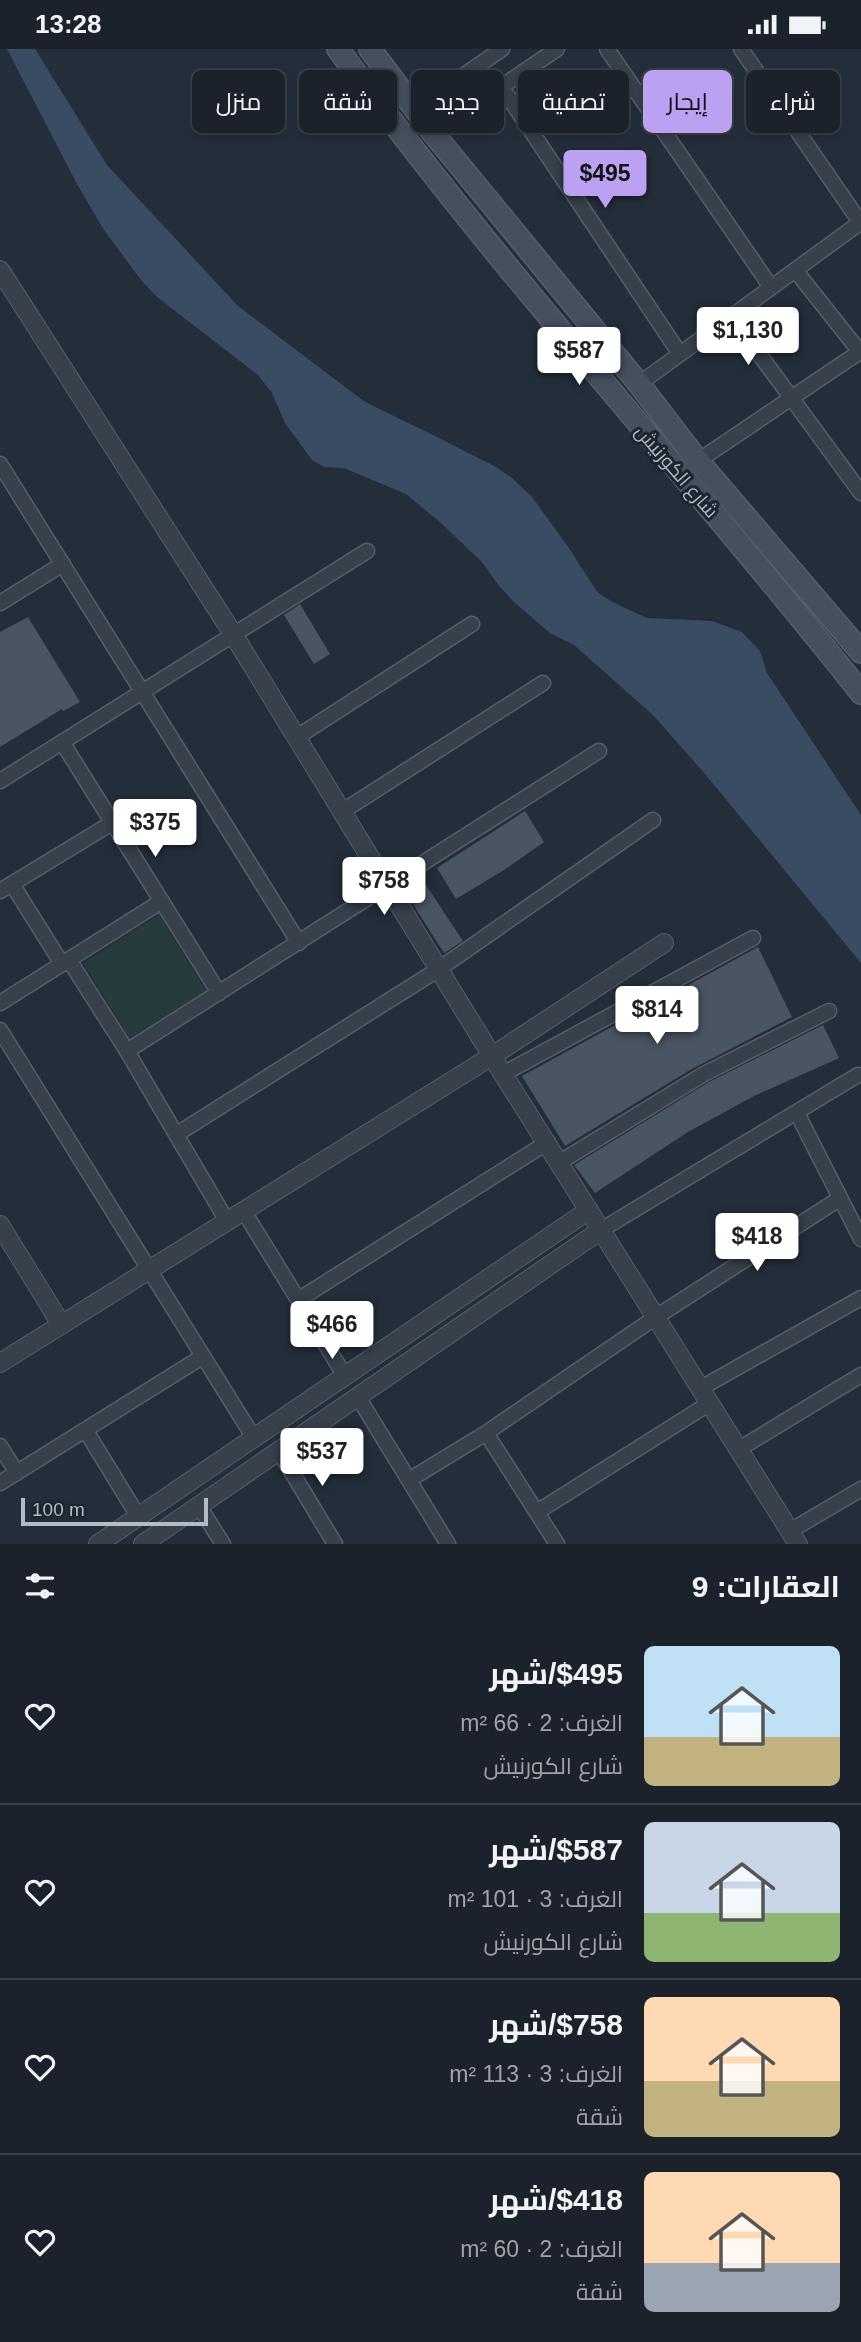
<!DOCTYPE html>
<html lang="ar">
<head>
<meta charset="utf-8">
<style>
	:root { --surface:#1b222c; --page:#242a34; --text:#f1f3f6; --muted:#a0a4a9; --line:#393f48; --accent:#bca0f2 }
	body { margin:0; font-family:Helvetica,Cairo,sans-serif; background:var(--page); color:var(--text); direction:rtl; height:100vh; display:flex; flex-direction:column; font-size:26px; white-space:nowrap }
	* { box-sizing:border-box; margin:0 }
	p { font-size:23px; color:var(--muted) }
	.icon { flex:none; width:38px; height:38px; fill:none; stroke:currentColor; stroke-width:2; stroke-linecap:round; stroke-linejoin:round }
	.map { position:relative; height:1495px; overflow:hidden; direction:ltr }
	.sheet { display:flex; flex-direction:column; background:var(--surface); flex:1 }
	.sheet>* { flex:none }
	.guide { position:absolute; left:21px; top:21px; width:819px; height:63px; direction:rtl; display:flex; gap:14px }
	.scale { position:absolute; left:21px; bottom:18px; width:187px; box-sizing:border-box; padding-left:7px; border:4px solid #b3bbc6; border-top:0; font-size:19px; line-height:24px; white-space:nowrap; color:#b3bbc6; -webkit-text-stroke:5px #1d2530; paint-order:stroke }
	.price { position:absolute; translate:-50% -60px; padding:0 16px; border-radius:7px; background:#fff; color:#222; font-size:23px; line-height:46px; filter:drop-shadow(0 2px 4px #0008) }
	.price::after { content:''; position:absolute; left:50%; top:42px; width:21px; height:16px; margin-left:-10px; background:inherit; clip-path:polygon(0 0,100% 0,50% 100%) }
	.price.selected { background:var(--accent); color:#111 }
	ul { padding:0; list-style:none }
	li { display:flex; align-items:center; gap:21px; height:175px; padding:0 21px }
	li+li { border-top:2px solid var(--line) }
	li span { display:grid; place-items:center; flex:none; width:196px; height:140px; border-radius:10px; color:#555 }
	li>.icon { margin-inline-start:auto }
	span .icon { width:84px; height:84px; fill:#fffc; stroke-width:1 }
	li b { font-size:30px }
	h2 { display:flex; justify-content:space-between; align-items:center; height:84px; padding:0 21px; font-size:30px }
	.pill { padding:0 24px; border-radius:10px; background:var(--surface); box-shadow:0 4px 10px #0003,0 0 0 2px var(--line); font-size:24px; line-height:63px }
	.pill.selected { background:var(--accent); color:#111 }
	.status { display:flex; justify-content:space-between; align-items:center; height:49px; padding:0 35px; background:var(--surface); direction:ltr }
	.status svg { height:19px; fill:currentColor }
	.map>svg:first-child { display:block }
	.green { fill:#273b3c }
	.water { fill:#3a4c63 }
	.building { fill:#4a5563 }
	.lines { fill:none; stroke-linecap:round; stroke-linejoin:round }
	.minor-casing { stroke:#565e69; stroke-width:17 }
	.tertiary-casing { stroke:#565e69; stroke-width:20 }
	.secondary-casing { stroke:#565e69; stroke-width:24 }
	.minor { stroke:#37404b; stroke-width:14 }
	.tertiary { stroke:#37404b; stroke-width:18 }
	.secondary { stroke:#464f5d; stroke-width:21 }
	.labels { text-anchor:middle; stroke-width:6; stroke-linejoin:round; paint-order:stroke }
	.street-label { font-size:19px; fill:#b3bbc6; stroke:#1d2530 }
</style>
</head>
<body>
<div class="status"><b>13:28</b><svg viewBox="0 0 49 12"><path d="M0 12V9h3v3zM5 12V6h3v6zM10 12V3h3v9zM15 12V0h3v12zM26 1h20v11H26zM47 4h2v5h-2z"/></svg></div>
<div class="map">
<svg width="861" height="1495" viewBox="0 0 861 1495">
	<rect width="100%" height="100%" fill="#242e3a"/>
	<path class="green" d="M159,866L206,942L130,989L83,914Z"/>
	<path class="water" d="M7,0H35L107,116L238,257L365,353L433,386L496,418L512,429L532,448L569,499L597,543L614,554L647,569L712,572L742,583L760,602L767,624L861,766V914L705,725L653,666L574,596L550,584L513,552L499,537L482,513L441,474L406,445L344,419L324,418L312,411L285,374L272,344L258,326L157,248L141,231L104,181L77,135Z"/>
	<path class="building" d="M300,555L330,605L314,615L284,566Z
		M28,568L80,653L63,662L62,660L0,698V583Z
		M525,762L544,793L504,821L456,850L437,819Z
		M422,830L463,892L444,904L404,841Z
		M758,898L792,968L690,1021L565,1097L522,1027Z
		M823,976L839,1009L754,1047L688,1083L595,1144L574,1116L709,1033Z"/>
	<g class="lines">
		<g class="minor-casing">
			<path id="minor" d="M607,0L771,238
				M741,0L860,173
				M501,37L680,305
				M415,60L502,0
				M433,84L557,0
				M795,221L860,303
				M732,268L861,444
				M639,335L861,173
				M698,412L861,302
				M0,415L299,894
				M0,554L63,515
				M297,688L472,575
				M62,693L219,944
				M0,732L367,502
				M343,762L543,634
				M12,835L62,915
				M0,842L112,774
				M69,911L127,1002L227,1172
				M0,954L162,852
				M0,981L254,1389
				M127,1002L599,702
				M503,1025L753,889
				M797,1064L861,1190
				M177,1085L439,920L653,771
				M560,1113L704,1025L829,962
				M243,1161L345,1327
				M601,1181L858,1026
				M298,1251L548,1093
				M701,1339L861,1249
				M358,1348L448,1495
				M86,1382L138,1467
				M486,1384L557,1495
				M0,1397L17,1424
				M739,1400L861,1326
				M279,1402L335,1495
				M409,1431L486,1384L656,1268L839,1150
				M0,1434L202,1308
				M199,1457L223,1495
				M537,1463L710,1354
				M790,1482L861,1440"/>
		</g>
		<g class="tertiary-casing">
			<path id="tertiary" d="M0,221L233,585L503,1025L798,1495
				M0,1176L61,1275
				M0,1314L492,1007L664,894
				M98,1495L589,1161
				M143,1495L601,1181"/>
		</g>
		<g class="secondary-casing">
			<path id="secondary" d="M338,0C501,224 690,427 861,644
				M370,0L433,84L639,335L698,412L861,603"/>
		</g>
		<use href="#minor" class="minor"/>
		<use href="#tertiary" class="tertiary"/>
		<use href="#secondary" class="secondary"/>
	</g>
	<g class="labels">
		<g class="street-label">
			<text transform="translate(677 422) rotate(49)" y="7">شارع الكورنيش</text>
		</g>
	</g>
</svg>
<div class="scale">100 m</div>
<b class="price selected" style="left:605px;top:161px">$495</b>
<b class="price" style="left:748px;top:318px">$1,130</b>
<b class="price" style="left:579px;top:338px">$587</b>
<b class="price" style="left:155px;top:810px">$375</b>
<b class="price" style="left:384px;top:868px">$758</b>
<b class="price" style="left:657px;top:997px">$814</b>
<b class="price" style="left:757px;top:1224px">$418</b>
<b class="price" style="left:332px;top:1312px">$466</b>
<b class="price" style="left:322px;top:1439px">$537</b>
<div class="guide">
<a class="pill">شراء</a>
<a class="pill selected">إيجار</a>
<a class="pill">تصفية</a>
<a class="pill">جديد</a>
<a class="pill">شقة</a>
<a class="pill">منزل</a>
</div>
</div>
<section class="sheet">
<h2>العقارات: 9<svg class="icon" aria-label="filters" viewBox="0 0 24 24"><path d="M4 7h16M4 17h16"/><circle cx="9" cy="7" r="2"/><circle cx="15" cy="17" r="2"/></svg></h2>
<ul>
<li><span style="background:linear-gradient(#bfe0f5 65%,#c2b280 0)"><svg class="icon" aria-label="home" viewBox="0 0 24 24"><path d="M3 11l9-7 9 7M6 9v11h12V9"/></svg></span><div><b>$495/شهر</b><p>الغرف: 2 · 66 m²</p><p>شارع الكورنيش</p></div><svg class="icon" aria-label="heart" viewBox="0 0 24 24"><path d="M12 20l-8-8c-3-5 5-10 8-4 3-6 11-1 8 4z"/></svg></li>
<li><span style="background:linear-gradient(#c9d6e8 65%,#8fb573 0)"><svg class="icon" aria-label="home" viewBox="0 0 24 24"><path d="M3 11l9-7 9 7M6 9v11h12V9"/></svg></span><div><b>$587/شهر</b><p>الغرف: 3 · 101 m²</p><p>شارع الكورنيش</p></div><svg class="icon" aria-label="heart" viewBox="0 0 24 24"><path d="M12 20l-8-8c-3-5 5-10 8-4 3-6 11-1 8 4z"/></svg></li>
<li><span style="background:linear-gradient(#ffd9b3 60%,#c2b280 0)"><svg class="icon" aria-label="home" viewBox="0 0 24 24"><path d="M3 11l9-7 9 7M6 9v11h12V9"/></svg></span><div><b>$758/شهر</b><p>الغرف: 3 · 113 m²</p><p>شقة</p></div><svg class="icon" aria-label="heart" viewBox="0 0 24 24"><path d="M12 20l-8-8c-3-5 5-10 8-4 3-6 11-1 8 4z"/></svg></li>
<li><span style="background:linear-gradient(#ffd9b3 65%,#9aa5b1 0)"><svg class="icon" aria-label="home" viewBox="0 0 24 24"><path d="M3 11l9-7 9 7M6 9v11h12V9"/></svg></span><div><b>$418/شهر</b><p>الغرف: 2 · 60 m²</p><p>شقة</p></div><svg class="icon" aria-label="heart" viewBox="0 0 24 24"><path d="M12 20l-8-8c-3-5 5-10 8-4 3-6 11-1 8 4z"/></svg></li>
</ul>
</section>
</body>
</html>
